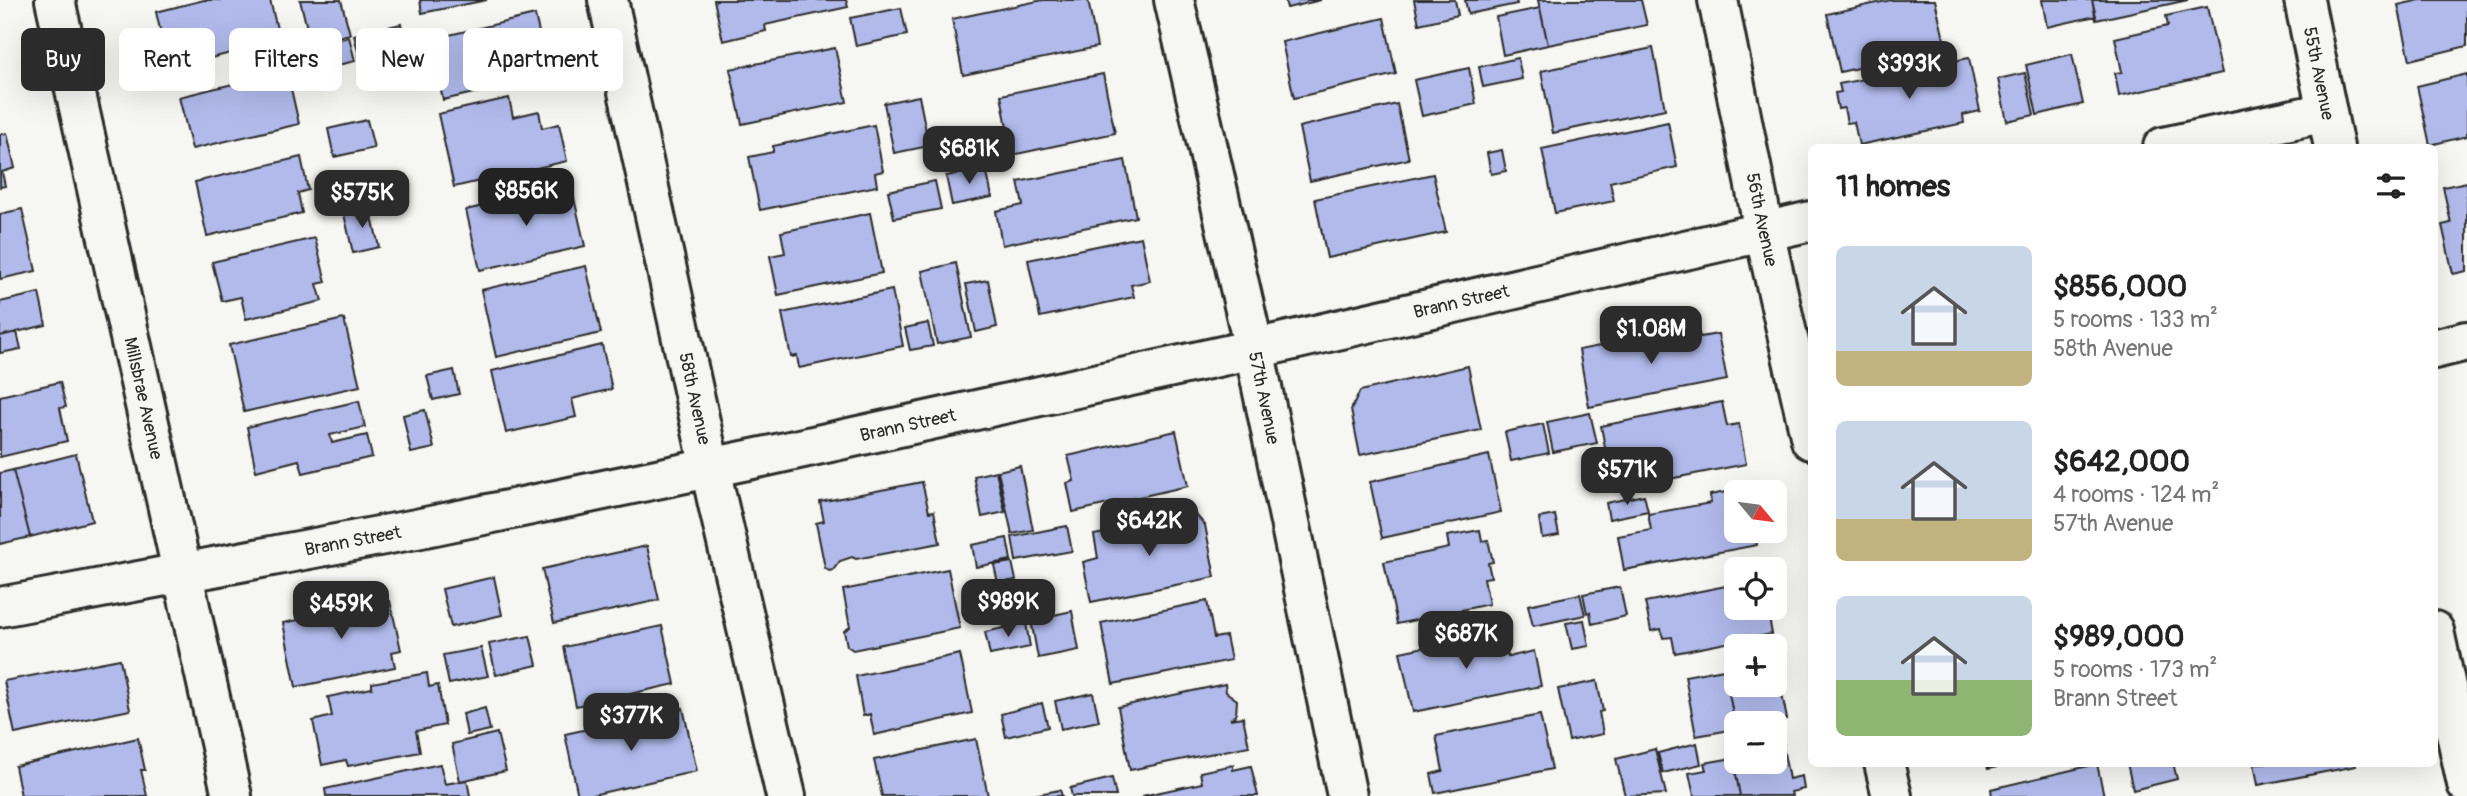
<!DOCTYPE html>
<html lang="en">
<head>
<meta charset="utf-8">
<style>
	:root { --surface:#fff; --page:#f2f2f2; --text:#222; --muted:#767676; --accent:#2b2b2b }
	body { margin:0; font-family:Pangolin,sans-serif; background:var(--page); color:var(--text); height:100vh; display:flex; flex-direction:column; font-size:26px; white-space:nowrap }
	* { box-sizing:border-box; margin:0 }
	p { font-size:23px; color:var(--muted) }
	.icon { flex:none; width:38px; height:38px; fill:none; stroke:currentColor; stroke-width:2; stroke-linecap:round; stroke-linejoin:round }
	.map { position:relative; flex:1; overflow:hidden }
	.panel { position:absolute; left:1808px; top:144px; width:630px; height:623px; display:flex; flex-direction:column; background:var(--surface); border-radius:10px; box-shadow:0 7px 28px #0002 }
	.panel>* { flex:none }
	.banner { position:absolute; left:21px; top:28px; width:665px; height:63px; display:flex; gap:14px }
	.needle { width:46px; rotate:119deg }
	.fabs { position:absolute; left:1724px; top:480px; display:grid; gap:14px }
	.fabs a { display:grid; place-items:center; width:63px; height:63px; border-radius:10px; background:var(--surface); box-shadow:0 7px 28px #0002; font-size:35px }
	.price { position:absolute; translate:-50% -60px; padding:0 16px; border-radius:14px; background:var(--accent); color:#fff; font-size:23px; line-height:46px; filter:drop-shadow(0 2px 4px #0008) }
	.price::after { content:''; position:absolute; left:50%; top:42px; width:21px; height:16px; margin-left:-10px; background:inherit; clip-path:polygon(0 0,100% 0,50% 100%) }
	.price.current { background:#222; color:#fff }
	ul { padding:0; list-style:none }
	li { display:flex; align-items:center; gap:21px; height:175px; padding:0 28px }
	li span { display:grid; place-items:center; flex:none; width:196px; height:140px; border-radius:10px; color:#555 }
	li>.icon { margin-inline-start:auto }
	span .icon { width:84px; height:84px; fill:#fffc; stroke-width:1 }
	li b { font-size:30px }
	h2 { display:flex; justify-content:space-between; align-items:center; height:84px; padding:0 28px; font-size:30px }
	.pill { padding:0 24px; border-radius:10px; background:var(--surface); box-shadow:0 7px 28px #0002; font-size:24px; line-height:63px }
	.pill.current { background:var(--accent); color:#fff }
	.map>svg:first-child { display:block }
	.building { fill:#b1baeb; stroke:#2b2b2b; stroke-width:2 }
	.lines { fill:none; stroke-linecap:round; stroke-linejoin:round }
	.minor-casing { stroke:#2b2b2b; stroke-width:44 }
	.minor { stroke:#f6f6f2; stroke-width:38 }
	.labels { text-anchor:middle; stroke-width:7; stroke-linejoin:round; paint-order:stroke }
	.street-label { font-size:18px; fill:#2b2b2b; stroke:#f6f6f2 }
</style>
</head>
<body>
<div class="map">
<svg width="2467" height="796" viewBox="0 0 2467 796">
	<rect width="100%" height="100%" fill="#f6f6f2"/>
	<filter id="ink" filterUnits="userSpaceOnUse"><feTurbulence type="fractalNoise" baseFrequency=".0143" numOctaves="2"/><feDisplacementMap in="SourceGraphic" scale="14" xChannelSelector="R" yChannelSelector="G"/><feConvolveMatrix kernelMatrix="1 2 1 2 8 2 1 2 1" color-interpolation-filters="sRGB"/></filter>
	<g filter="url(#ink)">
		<path class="building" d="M204,0H270L280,41L178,66L171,36L162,38L156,12Z
			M300,0H341L350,34L311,44Z
			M420,0H487L422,13Z
			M714,0H846L848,7L765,25L766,31L723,41Z
			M1043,0H1088L1097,47L963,75L952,19Z
			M1285,0H1321L1287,8Z
			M1414,0H1455L1458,15L1419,24Z
			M1465,0H1516L1517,4L1468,14Z
			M1538,0H1641L1647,25L1548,45Z
			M1891,0H1935L1946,48L1840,72L1827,14Z
			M2042,0H2092L2096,16L2047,27Z
			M2092,0H2188L2096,20Z
			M2420,0H2467V46L2410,60L2398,5Z
			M2207,7L2222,73L2119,96L2115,73L2122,72L2115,38L2168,26L2166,16Z
			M901,8L907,35L856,46L850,18Z
			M1540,8L1548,45L1503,55L1496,17Z
			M535,15L549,76L443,100L438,76L432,78L423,41Z
			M1384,18L1396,74L1294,98L1282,42Z
			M401,24L407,49L360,60L354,35Z
			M349,37L355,61L317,70L311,46Z
			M835,48L847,102L742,124L730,69Z
			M1653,48L1665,109L1553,133L1541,71Z
			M2072,54L2083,104L2037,115L2026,65Z
			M1518,58L1522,79L1483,87L1479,67Z
			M1969,58L1980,111L1963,115L1964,123L1859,145L1854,122L1847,123L1844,108L1838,109L1835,93L1841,92L1839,84Z
			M1469,68L1476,104L1422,116L1414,80Z
			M287,71L299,124L192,149L179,97Z
			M2025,73L2034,115L2007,121L1998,79Z
			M1103,74L1115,133L1012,155L1001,95Z
			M2467,74V136L2430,145L2417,86Z
			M919,96L929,146L894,153L884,103Z
			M509,98L513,117L539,111L542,128L559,124L567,161L454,187L438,114Z
			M1397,104L1409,159L1310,181L1299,127Z
			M367,120L374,148L334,157L328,129Z
			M1668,122L1677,167L1610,182L1614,201L1555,213L1542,149Z
			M874,125L883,171L875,173L877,186L760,210L749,157L773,152V146Z
			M7,133L15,168L2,172L5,186L0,187V134Z
			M1502,150L1506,171L1491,174L1487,153Z
			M301,157L308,190L298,193L302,213L207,236L195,182Z
			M1125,160L1136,217L1002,245L996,211L1023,205L1018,182Z
			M986,168L992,197L952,205L946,176Z
			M1433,174L1446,232L1327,258L1315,199Z
			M935,181L941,209L894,218L888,191Z
			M2467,182V271L2453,274L2442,225L2451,223L2443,187Z
			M571,185L585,246L480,270L466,210Z
			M370,208L379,247L353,253L344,214Z
			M22,209L36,271L0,279V214Z
			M870,213L882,273L778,295L770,256L785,253L781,232Z
			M1141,237L1150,281L1131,285L1134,297L1040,317L1028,260Z
			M315,238L326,282L317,284L322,301L246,319L241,297L222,301L212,262Z
			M956,263L971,337L937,344L922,271Z
			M586,266L601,333L496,357L481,290Z
			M988,280L997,327L976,332L966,284Z
			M892,290L903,346L799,368L797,356L791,357L782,313Z
			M39,293L46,325L0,336V302Z
			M344,319L360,386L244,412L229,345Z
			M928,323L933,346L910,350L905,328Z
			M1697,327L1700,337L1718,334L1727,380L1589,407L1579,350Z
			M17,332L21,349L0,353V336Z
			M602,345L612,389L572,399L576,417L506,433L492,371Z
			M1468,366L1481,430L1360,455L1351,410L1360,391Z
			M454,370L459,394L433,400L427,376Z
			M60,382L66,407L60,408L67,441L0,457V396Z
			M359,401L365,427L330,435L332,443L367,435L372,457L303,473L299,460L256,471L247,427Z
			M1722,402L1727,426L1739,424L1746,464L1613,490L1601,426Z
			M425,410L434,448L411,453L403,415Z
			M1590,413L1597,443L1553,452L1547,422Z
			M1543,424L1549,453L1511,461L1505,432Z
			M1176,431L1188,486L1073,512L1067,483L1074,481L1068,456Z
			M76,454L92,521L30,537L13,470Z
			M1489,455L1501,512L1382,538L1370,482Z
			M1020,466L1033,530L1012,534L998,471Z
			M13,470L30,537L0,544V473Z
			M996,471L1005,512L982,517L974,476Z
			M922,482L929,512L934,511L940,543L856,559L852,557L840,561L833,570L829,571L825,568L816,523L824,521L820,502Z
			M1746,488V492H1736V530H1754L1757,545L1624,570L1618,536L1651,530L1648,514L1711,503L1710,495Z
			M1644,495L1648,511L1609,519L1606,503Z
			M1195,514L1205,525L1215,577L1091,602L1083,562L1098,558L1094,535Z
			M1555,515L1559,535L1542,538L1539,518Z
			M1067,526L1072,551L1016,561L1012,537Z
			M1480,530L1482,541L1488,540L1493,562L1488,563L1491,577L1484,578L1489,604L1397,624L1384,562L1449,548L1447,536Z
			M1007,538L1011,560L976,567L972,545Z
			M647,546L659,600L554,623L542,569Z
			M1012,562L1016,580L998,583L994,565Z
			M948,569L960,628L853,650L847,646L844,631L850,627L843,590Z
			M494,577L502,615L451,627L442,589Z
			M1736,584V607H1767L1772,634L1675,653L1672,637L1663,638L1661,629L1651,631L1645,602Z
			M1016,585L1021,608L1004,611L999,589Z
			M1620,587L1626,616L1592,624L1590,612L1587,613L1583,594Z
			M1580,594L1585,615L1533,626L1528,605Z
			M344,596L347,610L390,601L401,650L392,652L395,667L296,687L283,623L308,618L304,604Z
			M1207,601L1214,638L1226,636L1231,660L1113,684L1101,623Z
			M1072,611L1079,650L1038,658L1031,620Z
			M1584,620L1589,646L1572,649L1566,623Z
			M1026,623L1030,647L990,655L985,632Z
			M662,626L675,684L576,706L564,647Z
			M1503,631L1508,657L1534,651L1541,686L1413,712L1400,652Z
			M530,636L537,665L496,675L489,644Z
			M481,648L488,676L449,684L443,655Z
			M960,654L972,713L874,735L870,714L863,716L856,676Z
			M120,659L130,710L15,734L4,681Z
			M1775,659L1787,719L1768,723H1736V729L1724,669L1736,666V684H1774Z
			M1724,669L1736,729L1696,736L1685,676Z
			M427,673L429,687L438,685L445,725L416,731L420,752L348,766L346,760L322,765L313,721L332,716L328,697L372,688V683Z
			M1597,681L1603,711L1599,712L1603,734L1569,741L1558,689Z
			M1225,684L1226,692L1237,700L1236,715L1230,719L1243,717L1249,746L1130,770L1118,707Z
			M1093,693L1099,721L1061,729L1055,701Z
			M1042,703L1048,727L1006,737L1001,714Z
			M485,708L490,730L467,735L463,714Z
			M683,708L697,771L588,796H578L565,734Z
			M1540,715L1552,769L1435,793L1431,774L1443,771L1436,736Z
			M497,733L506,771L460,781L452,744Z
			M138,738L145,770H141L147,796H21L15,766Z
			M976,739L988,796H882L874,760Z
			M1697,743L1701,764L1663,773L1658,753Z
			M1783,748L1789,779L1802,776L1804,789L1791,792L1792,796H1740L1733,758L1736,757V761H1774V749Z
			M1655,749L1666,794L1625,796L1616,759Z
			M1733,758L1740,796H1694L1689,773L1706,770L1704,763Z
			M1986,763H2015L1988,769Z
			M2127,763H2173L2177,779L2133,790Z
			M2254,763H2355L2356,766L2258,785Z
			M440,764L445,784L467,780L470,796H326L325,789Z
			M2097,764L2104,796H1992L1991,789Z
			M1233,765V770L1251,766L1258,796H1142L1202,783L1200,772Z
			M1112,778L1116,796H1072L1070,788Z
			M1060,790L1062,796H1028Z"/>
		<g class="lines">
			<g class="minor-casing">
				<g id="minor">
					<path id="s1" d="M55,0L232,796"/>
					<path id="s2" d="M608,0L718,504L786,796"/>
					<path id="s3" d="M1174,0L1254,349L1347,796"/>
					<path id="s4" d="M1718,0L1764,231L1811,440"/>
					<path id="s5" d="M2304,0L2334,147"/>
					<path d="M2163,147L2327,112"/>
					<path d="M2434,349L2467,341"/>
					<path id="s6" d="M0,607L416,529L767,456L1254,349L1811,221"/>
					<path d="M2434,631L2467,784"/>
					<path d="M1884,763L1892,796"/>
				</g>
			</g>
			<use href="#minor" class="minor"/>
		</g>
	</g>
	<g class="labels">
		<g class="street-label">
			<text dy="6" stroke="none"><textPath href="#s5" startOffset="75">55th Avenue</textPath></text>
			<text dy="6" stroke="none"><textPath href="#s4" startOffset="224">56th Avenue</textPath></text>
			<text dy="6" stroke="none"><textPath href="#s6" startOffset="1493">Brann Street</textPath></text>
			<text dy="6" stroke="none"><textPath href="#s3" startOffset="408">57th Avenue</textPath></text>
			<text dy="6" stroke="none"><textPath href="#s1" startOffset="408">Millsbrae Avenue</textPath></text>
			<text dy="6" stroke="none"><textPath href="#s2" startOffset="408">58th Avenue</textPath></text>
			<text dy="6" stroke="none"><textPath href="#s6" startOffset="926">Brann Street</textPath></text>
			<text dy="6" stroke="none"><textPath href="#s6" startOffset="359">Brann Street</textPath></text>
		</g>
	</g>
</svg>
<div class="fabs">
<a><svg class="needle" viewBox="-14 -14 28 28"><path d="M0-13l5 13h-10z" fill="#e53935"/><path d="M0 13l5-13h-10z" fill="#767676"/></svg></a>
<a><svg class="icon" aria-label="locate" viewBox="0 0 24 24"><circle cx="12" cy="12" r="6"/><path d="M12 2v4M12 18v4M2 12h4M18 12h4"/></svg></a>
<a>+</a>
<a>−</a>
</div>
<b class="price" style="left:1909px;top:101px">$393K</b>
<b class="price" style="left:969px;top:186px">$681K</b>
<b class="price current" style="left:526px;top:228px">$856K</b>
<b class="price" style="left:362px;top:230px">$575K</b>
<b class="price" style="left:1651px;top:366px">$1.08M</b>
<b class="price" style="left:1627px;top:507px">$571K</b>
<b class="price" style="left:1149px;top:558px">$642K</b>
<b class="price" style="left:1008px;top:639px">$989K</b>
<b class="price" style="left:341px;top:641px">$459K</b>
<b class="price" style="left:1466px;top:671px">$687K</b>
<b class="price" style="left:631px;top:753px">$377K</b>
<div class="banner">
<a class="pill current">Buy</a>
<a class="pill">Rent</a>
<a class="pill">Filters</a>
<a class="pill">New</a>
<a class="pill">Apartment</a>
</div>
<section class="panel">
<h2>11 homes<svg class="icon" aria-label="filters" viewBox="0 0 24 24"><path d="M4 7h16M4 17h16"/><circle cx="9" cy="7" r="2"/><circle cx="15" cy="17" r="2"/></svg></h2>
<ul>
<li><span style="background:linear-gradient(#c9d6e8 75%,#c2b280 0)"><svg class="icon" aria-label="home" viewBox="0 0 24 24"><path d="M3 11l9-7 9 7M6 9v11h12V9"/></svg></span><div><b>$856,000</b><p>5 rooms · 133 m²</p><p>58th Avenue</p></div></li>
<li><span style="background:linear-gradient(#c9d6e8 70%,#c2b280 0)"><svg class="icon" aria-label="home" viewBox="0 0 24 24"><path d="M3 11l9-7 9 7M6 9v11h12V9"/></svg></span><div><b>$642,000</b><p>4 rooms · 124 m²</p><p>57th Avenue</p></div></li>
<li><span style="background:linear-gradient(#c9d6e8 60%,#8fb573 0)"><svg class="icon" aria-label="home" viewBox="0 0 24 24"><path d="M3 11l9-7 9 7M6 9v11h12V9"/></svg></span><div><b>$989,000</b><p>5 rooms · 173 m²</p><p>Brann Street</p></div></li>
</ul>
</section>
</div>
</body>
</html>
